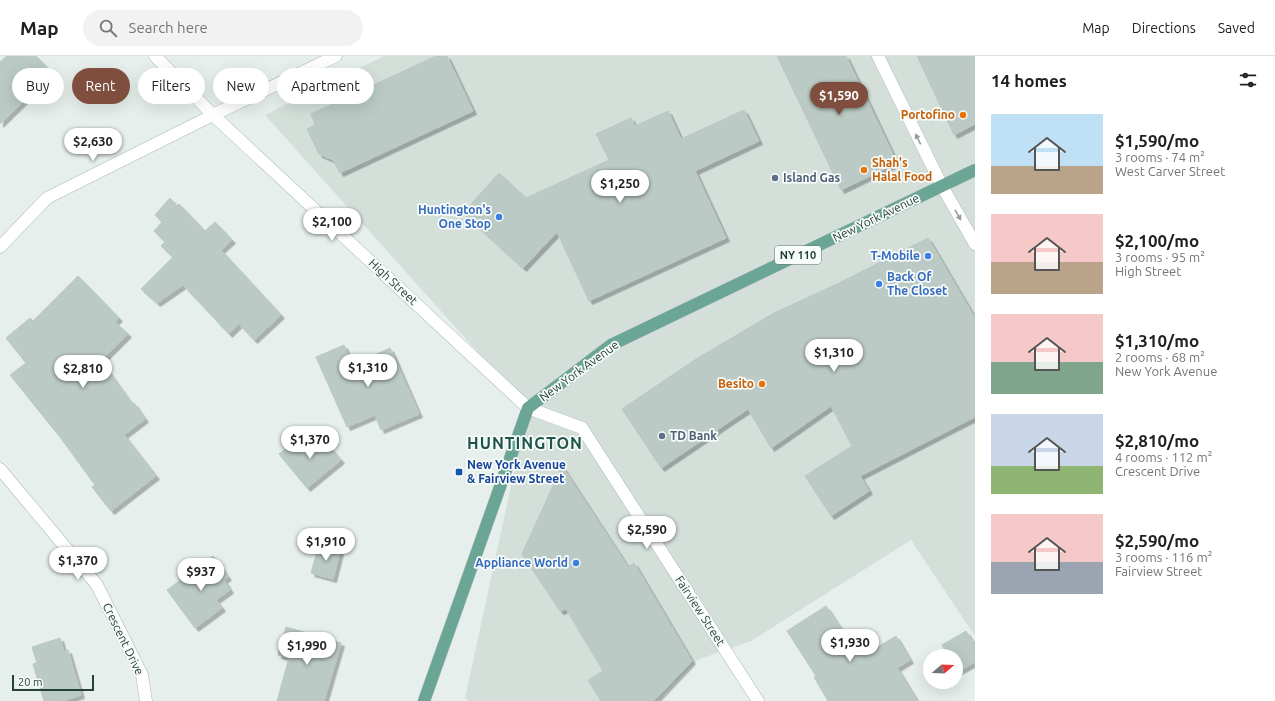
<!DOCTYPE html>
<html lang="en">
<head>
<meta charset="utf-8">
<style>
	:root { --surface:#fff; --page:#f2f2f2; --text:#202124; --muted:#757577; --line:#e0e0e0; --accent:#7f4e3f }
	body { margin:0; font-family:Ubuntu,sans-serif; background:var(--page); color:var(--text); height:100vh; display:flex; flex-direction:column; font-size:15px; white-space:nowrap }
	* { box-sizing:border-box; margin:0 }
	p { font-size:13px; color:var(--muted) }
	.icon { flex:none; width:22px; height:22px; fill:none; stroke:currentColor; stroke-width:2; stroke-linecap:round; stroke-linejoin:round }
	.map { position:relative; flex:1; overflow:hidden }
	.panel { display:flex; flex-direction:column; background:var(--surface); width:300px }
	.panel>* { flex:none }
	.top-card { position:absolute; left:12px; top:12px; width:380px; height:36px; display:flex; gap:8px }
	.needle { width:26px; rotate:71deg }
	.controls { position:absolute; left:923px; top:593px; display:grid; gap:8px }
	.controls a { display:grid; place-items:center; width:40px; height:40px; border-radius:50%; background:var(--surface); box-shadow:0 4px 16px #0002; font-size:20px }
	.scale { position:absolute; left:12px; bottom:10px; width:82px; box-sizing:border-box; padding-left:4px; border:2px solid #24423a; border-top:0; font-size:11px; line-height:14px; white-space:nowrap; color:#24423a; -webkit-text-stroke:3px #f7fbf9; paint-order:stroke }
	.price { position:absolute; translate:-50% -34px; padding:0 9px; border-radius:14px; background:#fff; color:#222; font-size:13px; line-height:26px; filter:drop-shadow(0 1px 2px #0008) }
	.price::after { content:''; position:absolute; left:50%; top:24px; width:12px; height:9px; margin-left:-6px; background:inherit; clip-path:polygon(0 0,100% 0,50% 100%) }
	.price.selected { background:var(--accent); color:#fff }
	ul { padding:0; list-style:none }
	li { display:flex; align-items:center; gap:12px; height:100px; padding:0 16px }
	li span { display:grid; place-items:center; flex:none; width:112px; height:80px; border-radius:0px; color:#555 }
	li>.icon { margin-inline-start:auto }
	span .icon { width:48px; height:48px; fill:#fffc; stroke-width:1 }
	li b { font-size:17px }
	h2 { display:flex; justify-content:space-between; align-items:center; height:48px; padding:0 16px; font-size:17px }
	.tag { padding:0 14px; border-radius:18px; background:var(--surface); box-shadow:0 4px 16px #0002; font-size:14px; line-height:36px }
	.tag.selected { background:var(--accent); color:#fff }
	header { display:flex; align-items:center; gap:24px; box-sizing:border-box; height:56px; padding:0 20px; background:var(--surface); border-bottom:1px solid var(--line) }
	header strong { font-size:19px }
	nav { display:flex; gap:22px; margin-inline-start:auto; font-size:14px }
	.search { width:280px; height:36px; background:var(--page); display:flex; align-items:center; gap:10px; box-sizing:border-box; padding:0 14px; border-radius:22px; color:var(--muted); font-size:15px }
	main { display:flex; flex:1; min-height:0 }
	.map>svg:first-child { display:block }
	.built { fill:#d4dfda }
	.building { fill:#bbcac4; stroke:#b8c9c2; filter:url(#shadow) }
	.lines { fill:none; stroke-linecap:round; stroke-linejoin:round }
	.minor-casing { stroke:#a8b8b2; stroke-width:13 }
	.tertiary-casing { stroke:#a8b8b2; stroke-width:13 }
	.secondary-casing { stroke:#a4bbb3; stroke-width:13 }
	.primary-casing { stroke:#c2cac8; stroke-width:13 }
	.minor { stroke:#fff; stroke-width:12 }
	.tertiary { stroke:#fff; stroke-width:12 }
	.secondary { stroke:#fff; stroke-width:12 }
	.primary { stroke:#6aa596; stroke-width:12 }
	.oneway { fill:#92a09c }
	.food-dot { fill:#e8710a; stroke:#f7fbf9; stroke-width:1.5 }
	.service-dot { fill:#5c6f8a; stroke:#f7fbf9; stroke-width:1.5 }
	.shop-dot { fill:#3f7fe0; stroke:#f7fbf9; stroke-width:1.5 }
	.transit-dot { fill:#1a4fb4; stroke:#f7fbf9; stroke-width:1.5 }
	.labels { text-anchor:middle; stroke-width:3.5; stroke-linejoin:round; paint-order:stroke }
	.shield { fill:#f7fbf9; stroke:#637a73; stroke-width:1 }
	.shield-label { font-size:11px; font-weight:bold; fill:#24423a }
	.food-label { font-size:12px; font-weight:bold; fill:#c56008; stroke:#f7fbf9; text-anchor:end }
	.service-label { font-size:12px; font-weight:bold; fill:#4e5e75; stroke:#f7fbf9; text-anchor:start }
	.shop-label { font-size:12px; font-weight:bold; fill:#366cbe; stroke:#f7fbf9; text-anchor:end }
	.street-label { font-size:12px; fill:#24423a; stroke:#f7fbf9 }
	.transit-label { font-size:12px; font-weight:bold; fill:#164399; stroke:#f7fbf9; text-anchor:start }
	.district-label { font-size:16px; font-weight:bold; letter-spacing:1px; fill:#1f5548; stroke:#f7fbf9 }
</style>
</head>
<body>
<header>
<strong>Map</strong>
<div class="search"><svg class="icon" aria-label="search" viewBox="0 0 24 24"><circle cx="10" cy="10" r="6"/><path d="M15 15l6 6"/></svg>Search here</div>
<nav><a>Map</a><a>Directions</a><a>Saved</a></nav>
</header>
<main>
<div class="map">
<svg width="975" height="645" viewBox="0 0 975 645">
	<defs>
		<filter id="shadow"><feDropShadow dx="3.5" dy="3.5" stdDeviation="0" flood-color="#0004"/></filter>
	</defs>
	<rect width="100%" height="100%" fill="#e6efeb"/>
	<path class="built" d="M384,0H975V580L911,484L751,585L697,604L656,645H469L465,642L528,352L265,59Z"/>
	<path class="building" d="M7,0H36L52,17L0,68V6Z
		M436,0H447L473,55L340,117L333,104L319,98L307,73L315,69L311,58Z
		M777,0H846L897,107L841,134Z
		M917,0H975V68L954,79Z
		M744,54L759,85L695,115L726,182L589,245L557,176L523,212L463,157L499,117L526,142L609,104L596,78L631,62L635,70L668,55L681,83Z
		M170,142L177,150L179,148L205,175L215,166L232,184L221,194L281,259L254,284L239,268L229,278L183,229L157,247L141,233L173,201L161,190L165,186L154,175L162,166L155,159Z
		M928,182L975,262V361L860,420L869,435L831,460L805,420L852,390L831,350L771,392L748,353L661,412L622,353L696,303L774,257L839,227Z
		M78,220L119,262L115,266L128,278L101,305L132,348L134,347L145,363L124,379L156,420L111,455L92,431L95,429L60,381L10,319L26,307L6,282L30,262L33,265Z
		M344,289L352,309L390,292L419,358L381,374L375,359L347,371L316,301Z
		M300,382L305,389L311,384L316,390L323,383L341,404L307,432L279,398Z
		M562,410L628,511L634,507L692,605L654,645H601L588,624L603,615L566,553L560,555L522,498Z
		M319,489L340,495L333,523L311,517Z
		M213,500L228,521L224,524L230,534L216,544L222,552L195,572L167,534Z
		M826,550L859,600L862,598L863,600L896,580L910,604L897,612L917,645H828L814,621L816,620L787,575Z
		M286,571L341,587L324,645H277L289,602L278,599Z
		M966,575L975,590V606L957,616L956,614V600H948L942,589Z
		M60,582L64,596L68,594L81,639L63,645H44L33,608L37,607L32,591Z"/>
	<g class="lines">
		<g class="minor-casing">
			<path id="minor" d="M878,0L942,130L975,188
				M0,191L47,142L213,59
				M528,352L582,372L758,645
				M0,413L97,529L142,619L146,645"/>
		</g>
		<g class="tertiary-casing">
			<path id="tertiary" d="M213,59L336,0"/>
		</g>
		<g class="secondary-casing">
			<path id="secondary" d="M155,0L213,59L528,352"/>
		</g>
		<g class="primary-casing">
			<path id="primary" d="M424,645L528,352L611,289L975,114"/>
		</g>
		<use href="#minor" class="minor"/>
		<use href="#tertiary" class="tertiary"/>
		<use href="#secondary" class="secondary"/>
		<use href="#primary" class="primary"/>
	</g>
	<defs><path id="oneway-solid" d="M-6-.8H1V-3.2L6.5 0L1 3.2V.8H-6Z"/></defs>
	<g class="oneway">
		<use href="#oneway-solid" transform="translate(918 83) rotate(-116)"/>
		<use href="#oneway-solid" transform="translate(958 159) rotate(60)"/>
	</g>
	<g class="food-dot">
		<circle cx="963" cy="59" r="4"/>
		<circle cx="864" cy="114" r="4"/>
		<circle cx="762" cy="328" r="4"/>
	</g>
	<g class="service-dot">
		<circle cx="775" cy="122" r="4"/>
		<circle cx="662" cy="380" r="4"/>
	</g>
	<g class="shop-dot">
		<circle cx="499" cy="161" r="4"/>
		<circle cx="928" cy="200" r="4"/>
		<circle cx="879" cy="228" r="4"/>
		<circle cx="576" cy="507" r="4"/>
	</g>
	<rect class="transit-dot" x="455" y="412" width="8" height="8" rx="2"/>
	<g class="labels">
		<rect class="shield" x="775" y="190" width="46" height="18" rx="3"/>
		<g class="shield-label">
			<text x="798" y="203">NY 110</text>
		</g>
		<g class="food-label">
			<text x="955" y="63">Portofino</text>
			<text x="872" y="111" text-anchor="start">Shah's<tspan x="872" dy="14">Halal Food</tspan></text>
			<text x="754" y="332">Besito</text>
		</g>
		<g class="service-label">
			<text x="783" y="126">Island Gas</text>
			<text x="670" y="384">TD Bank</text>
		</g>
		<g class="shop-label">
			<text x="491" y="158">Huntington's<tspan x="491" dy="14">One Stop</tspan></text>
			<text x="920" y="204">T-Mobile</text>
			<text x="887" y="225" text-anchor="start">Back Of<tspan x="887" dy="14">The Closet</tspan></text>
			<text x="568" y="511">Appliance World</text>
		</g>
		<g class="street-label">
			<text transform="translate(876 162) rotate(-26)" y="4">New York Avenue</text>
			<text transform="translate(393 226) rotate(43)" y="4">High Street</text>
			<text transform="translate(579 315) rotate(-36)" y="4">New York Avenue</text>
			<text transform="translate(700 555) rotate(57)" y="4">Fairview Street</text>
			<text transform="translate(123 583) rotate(64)" y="4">Crescent Drive</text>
		</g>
		<g class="transit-label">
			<text x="467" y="413">New York Avenue<tspan x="467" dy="14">&amp; Fairview Street</tspan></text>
		</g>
		<g class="district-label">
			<text x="525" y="393">HUNTINGTON</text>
		</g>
	</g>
</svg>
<div class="controls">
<a><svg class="needle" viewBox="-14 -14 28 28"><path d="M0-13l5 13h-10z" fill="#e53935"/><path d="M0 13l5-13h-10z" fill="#757577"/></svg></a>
</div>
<div class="scale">20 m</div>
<b class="price selected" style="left:839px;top:60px">$1,590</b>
<b class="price" style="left:93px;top:106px">$2,630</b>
<b class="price" style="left:620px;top:148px">$1,250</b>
<b class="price" style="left:332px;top:186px">$2,100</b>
<b class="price" style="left:834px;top:317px">$1,310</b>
<b class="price" style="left:368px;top:332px">$1,310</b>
<b class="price" style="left:83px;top:333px">$2,810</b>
<b class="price" style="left:310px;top:404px">$1,370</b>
<b class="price" style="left:647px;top:494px">$2,590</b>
<b class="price" style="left:326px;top:506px">$1,910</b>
<b class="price" style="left:78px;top:525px">$1,370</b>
<b class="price" style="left:201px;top:536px">$937</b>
<b class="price" style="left:850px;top:607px">$1,930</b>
<b class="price" style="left:307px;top:610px">$1,990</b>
<div class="top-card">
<a class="tag">Buy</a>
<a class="tag selected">Rent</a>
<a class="tag">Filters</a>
<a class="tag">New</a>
<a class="tag">Apartment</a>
</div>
</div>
<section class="panel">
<h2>14 homes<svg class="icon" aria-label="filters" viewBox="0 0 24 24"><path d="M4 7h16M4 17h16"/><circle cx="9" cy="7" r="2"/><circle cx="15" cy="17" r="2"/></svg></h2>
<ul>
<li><span style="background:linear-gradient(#bfe0f5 65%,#b9a48a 0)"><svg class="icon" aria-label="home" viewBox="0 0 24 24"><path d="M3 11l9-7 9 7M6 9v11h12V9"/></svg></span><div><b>$1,590/mo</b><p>3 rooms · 74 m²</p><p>West Carver Street</p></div></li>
<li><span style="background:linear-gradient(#f6c9c9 60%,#b9a48a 0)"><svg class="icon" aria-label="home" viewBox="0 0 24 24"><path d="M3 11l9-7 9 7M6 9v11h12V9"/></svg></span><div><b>$2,100/mo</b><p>3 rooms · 95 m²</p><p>High Street</p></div></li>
<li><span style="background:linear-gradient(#f6c9c9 60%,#7fa58c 0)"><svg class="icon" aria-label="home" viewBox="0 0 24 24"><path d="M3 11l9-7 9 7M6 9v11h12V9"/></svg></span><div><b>$1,310/mo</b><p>2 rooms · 68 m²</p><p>New York Avenue</p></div></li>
<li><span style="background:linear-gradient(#c9d6e8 65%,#8fb573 0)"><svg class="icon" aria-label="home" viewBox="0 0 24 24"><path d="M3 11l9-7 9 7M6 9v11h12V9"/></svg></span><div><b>$2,810/mo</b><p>4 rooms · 112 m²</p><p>Crescent Drive</p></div></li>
<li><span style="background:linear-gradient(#f6c9c9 60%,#9aa5b1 0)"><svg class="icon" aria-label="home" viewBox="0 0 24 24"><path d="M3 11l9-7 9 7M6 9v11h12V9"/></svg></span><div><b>$2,590/mo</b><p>3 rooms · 116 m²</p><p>Fairview Street</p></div></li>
</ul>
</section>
</main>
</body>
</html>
